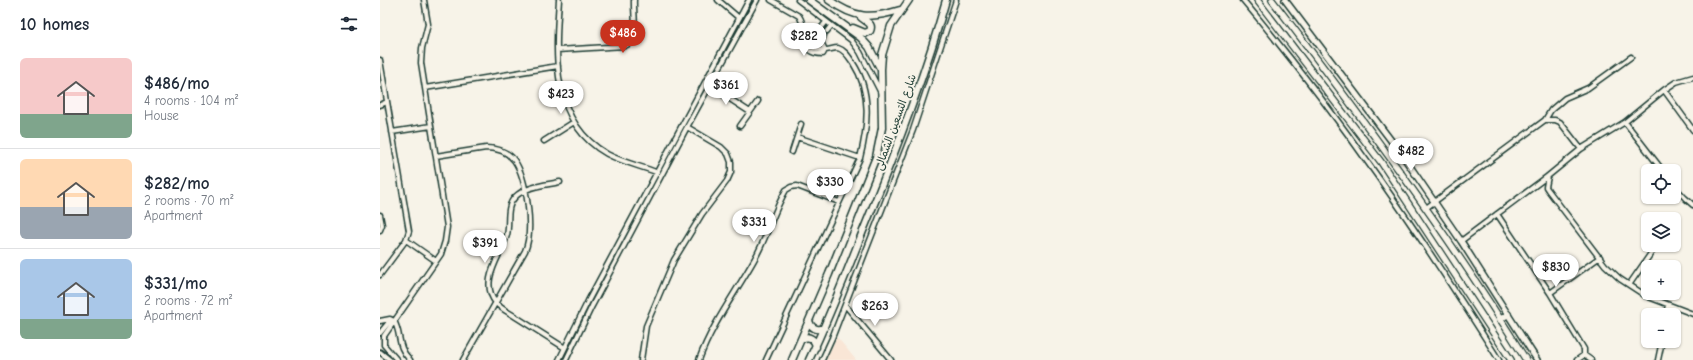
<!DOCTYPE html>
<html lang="en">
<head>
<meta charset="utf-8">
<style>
	:root { --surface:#fff; --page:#f6f6f7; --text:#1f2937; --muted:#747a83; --line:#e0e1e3; --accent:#c8321e }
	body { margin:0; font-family:"Comic Neue","Playpen Sans Arabic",sans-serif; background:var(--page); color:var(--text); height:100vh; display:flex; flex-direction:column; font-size:15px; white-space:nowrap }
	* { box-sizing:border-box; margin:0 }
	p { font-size:13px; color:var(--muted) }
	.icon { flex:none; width:22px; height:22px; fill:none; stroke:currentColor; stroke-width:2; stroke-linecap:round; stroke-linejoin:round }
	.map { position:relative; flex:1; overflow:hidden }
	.side { display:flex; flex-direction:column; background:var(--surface); width:380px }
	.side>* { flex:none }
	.controls { position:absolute; left:1261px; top:164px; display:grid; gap:8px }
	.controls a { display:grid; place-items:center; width:40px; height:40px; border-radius:6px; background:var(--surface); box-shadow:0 1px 3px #0004; font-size:20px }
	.price { position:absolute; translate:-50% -34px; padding:0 9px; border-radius:14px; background:#fff; color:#222; font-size:13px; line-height:26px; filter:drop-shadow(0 1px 2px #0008) }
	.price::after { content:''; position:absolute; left:50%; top:24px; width:12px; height:9px; margin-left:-6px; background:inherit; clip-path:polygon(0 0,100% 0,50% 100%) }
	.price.selected { background:var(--accent); color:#fff }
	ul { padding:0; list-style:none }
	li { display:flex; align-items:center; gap:12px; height:100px; padding:0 20px }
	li+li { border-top:1px solid var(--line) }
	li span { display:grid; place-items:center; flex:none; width:112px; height:80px; border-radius:6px; color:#555 }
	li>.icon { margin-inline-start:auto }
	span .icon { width:48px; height:48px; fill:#fffc; stroke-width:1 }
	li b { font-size:17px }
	h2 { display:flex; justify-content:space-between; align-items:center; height:48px; padding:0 20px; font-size:17px }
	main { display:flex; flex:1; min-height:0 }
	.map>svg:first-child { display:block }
	.built { fill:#f9e6d6 }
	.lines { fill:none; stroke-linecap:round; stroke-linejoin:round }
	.minor-casing { stroke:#1f3d34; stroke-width:7 }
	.tertiary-casing { stroke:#1f3d34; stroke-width:8 }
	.secondary-casing { stroke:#1f3d34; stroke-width:8 }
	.primary-casing { stroke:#1f3d34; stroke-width:9 }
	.minor { stroke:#f7f3e8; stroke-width:4 }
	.tertiary { stroke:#f7f3e8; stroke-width:5 }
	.secondary { stroke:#f7f3e8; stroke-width:5.5 }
	.primary { stroke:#f7f3e8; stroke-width:6 }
	.labels { text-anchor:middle; stroke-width:4; stroke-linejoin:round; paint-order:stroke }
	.street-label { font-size:11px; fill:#1f3d34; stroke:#f7f3e8 }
</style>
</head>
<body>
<main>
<section class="side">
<h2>10 homes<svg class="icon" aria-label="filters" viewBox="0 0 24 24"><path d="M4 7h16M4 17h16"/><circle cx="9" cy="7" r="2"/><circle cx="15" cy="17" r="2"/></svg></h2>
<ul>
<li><span style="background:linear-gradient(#f6c9c9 70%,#7fa58c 0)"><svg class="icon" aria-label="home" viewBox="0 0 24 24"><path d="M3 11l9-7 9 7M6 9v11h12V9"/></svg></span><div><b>$486/mo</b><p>4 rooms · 104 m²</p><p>House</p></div></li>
<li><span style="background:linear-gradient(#ffd9b3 60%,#9aa5b1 0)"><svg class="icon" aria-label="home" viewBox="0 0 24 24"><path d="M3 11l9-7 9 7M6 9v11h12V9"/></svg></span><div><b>$282/mo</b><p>2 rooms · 70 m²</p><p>Apartment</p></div></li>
<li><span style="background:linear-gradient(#a9c7e8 75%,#7fa58c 0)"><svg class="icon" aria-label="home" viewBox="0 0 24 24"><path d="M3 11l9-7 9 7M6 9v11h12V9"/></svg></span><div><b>$331/mo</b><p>2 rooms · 72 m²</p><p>Apartment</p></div></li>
</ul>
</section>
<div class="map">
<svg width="1313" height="360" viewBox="0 0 1313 360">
	<rect width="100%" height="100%" fill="#f7f3e8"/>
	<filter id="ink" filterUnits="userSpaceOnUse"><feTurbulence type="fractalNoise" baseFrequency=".025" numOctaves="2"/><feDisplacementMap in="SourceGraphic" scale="8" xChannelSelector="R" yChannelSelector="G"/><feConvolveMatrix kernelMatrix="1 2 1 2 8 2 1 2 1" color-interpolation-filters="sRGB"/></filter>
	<g filter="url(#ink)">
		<path class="built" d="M457,337L476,360H445Z"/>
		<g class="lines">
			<g class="minor-casing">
				<path id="minor" d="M179,0C175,56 171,122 227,154C242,162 260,166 276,172
					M338,0L359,18
					M418,0L471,40L480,52L500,91
					M863,0C958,113 1041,236 1119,360
					M442,27L446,22
					M447,31L451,26
					M424,33L421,36C423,48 431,54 443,54L445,50
					M424,33L434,34L439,31
					M444,35L441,42L445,50
					M177,50L245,46C260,41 253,13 254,0
					M0,60L29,231L26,240L0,275
					M330,86L370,112
					M45,88L178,66
					M1284,90L1313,130
					M0,105L7,102
					M1165,120H1175L1180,122L1201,149
					M1245,122L1283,171
					M360,126L378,101
					M12,132L51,126
					M417,137L480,158
					M164,141L194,122
					M412,152L421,124
					M56,156L106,148C117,148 127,151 134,160C147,178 154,231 145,251L83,360
					M1168,176L1166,187L1168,190L1225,265L1240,279L1266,296L1313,314
					M180,182C166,185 146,186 135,197C125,207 130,223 127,235C122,255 98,281 116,303C121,309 130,313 136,317C152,327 169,338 185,348
					M1294,186L1305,198L1313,205
					M1046,208L1165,120L1171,110L1185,98L1208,88L1251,57
					M1117,214L1170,293L1204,349V355L1197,360
					M0,215L2,225L0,230
					M26,240L56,261
					M1081,241L1168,176L1201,149L1245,122L1284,90L1296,82L1313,77
					M1249,285L1276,246
					M1170,293L1220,257
					M465,305L511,360
					M1286,315L1288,305
					M0,321L10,319L14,321C22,334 16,346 30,360
					M0,333L9,322L13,321
					M0,352L10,360
					M1204,355L1211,360
					M17,360L4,345V336L61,254L65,241L67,227L41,63L42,48L48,24L44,0
					M179,360L208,301L369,0
					M186,360L212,306L307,127L377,0
					M261,360L266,326L294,260L322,214L347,181L351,172V162L348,154L341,147L307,127
					M319,360C332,324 355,294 374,260C387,238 393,212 406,190L411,187L417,186L459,202
					M386,360L480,158C488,126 492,92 473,63C469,57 465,50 458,48C452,48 448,51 442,50C420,49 428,29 419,16L391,0
					M442,360L452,338L533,130L576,0
					M1278,360L1282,341"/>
			</g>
			<g class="tertiary-casing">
				<path id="tertiary" d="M905,0L1025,159L1081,241L1157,360"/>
			</g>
			<g class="secondary-casing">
				<path id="secondary" d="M877,0L1001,162L1131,360
					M892,0C981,116 1069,235 1146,360
					M1120,320L1128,314"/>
			</g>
			<g class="primary-casing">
				<path id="primary" d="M429,0L480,37L489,47L500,68
					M449,0C475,19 491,19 520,10
					M473,28L485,33L490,31C494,22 484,22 480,16
					M429,321C431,328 437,331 444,328
					M422,339C429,335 435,339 436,347
					M412,360L449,274L496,157L502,128L501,69L502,55L511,26L529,0
					M429,360C449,318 466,274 483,231C514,156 544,79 566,0"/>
			</g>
			<use href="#minor" class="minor"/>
			<use href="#tertiary" class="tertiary"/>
			<use href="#secondary" class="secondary"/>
			<use href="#primary" class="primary"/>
		</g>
	</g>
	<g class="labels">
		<g class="street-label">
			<text transform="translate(515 122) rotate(-70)" y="4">شارع التسعين الشمالى</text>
		</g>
	</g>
</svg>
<div class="controls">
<a><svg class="icon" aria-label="locate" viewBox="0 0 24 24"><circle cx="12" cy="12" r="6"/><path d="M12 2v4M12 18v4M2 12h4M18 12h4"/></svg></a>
<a><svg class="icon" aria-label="layers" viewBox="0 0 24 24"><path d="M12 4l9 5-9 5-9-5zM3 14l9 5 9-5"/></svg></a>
<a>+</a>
<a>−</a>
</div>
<b class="price selected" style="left:243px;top:54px">$486</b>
<b class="price" style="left:424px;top:57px">$282</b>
<b class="price" style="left:346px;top:106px">$361</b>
<b class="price" style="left:181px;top:115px">$423</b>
<b class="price" style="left:1031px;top:172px">$482</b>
<b class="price" style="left:450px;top:203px">$330</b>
<b class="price" style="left:374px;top:243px">$331</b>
<b class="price" style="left:105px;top:264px">$391</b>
<b class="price" style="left:1176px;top:288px">$830</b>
<b class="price" style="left:495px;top:327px">$263</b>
</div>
</main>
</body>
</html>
